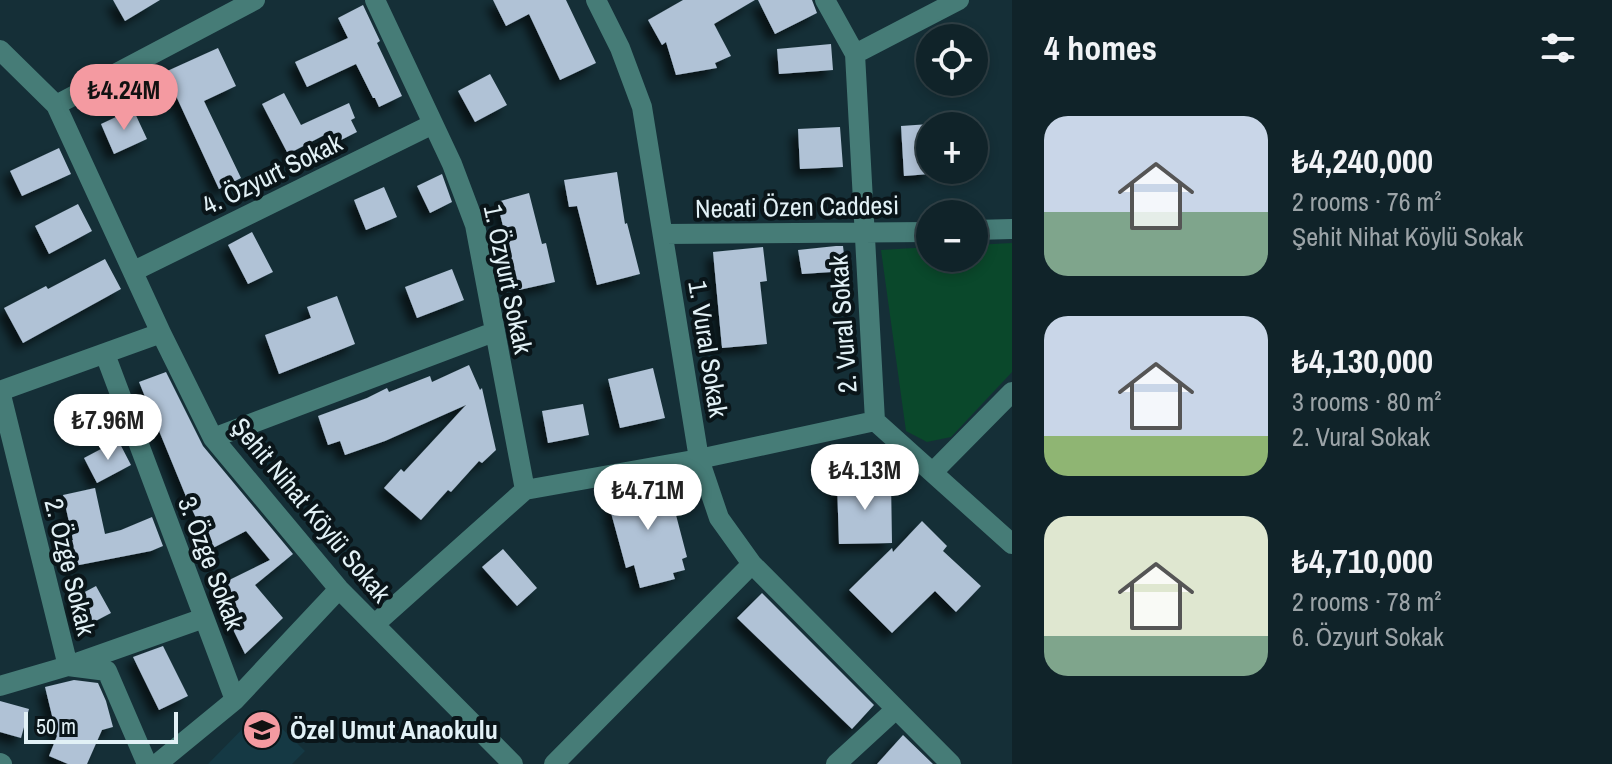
<!DOCTYPE html>
<html lang="en">
<head>
<meta charset="utf-8">
<style>
	:root { --surface:#102329; --page:#1e2f35; --text:#f1f3f6; --muted:#9ca4a8; --line:#304046; --accent:#f49aa1 }
	body { margin:0; font-family:"Archivo Narrow",sans-serif; background:var(--page); color:var(--text); height:100vh; display:flex; flex-direction:column; font-size:30px; white-space:nowrap }
	* { box-sizing:border-box; margin:0 }
	p { font-size:26px; color:var(--muted) }
	.icon { flex:none; width:44px; height:44px; fill:none; stroke:currentColor; stroke-width:2; stroke-linecap:round; stroke-linejoin:round }
	.map { position:relative; flex:1; overflow:hidden }
	.drawer { display:flex; flex-direction:column; background:var(--surface); width:600px }
	.drawer>* { flex:none }
	.fabs { position:absolute; left:916px; top:24px; display:grid; gap:16px }
	.fabs a { display:grid; place-items:center; width:72px; height:72px; border-radius:50%; background:var(--surface); box-shadow:0 4px 12px #0003,0 0 0 2px var(--line); font-size:40px }
	.scale { position:absolute; left:24px; bottom:20px; width:154px; box-sizing:border-box; padding-left:8px; border:4px solid #e2f1f6; border-top:0; font-size:22px; line-height:28px; white-space:nowrap; color:#e2f1f6; -webkit-text-stroke:6px #0a1519; paint-order:stroke }
	.price { position:absolute; translate:-50% -68px; padding:0 18px; border-radius:28px; background:#fff; color:#222; font-size:26px; line-height:52px; filter:drop-shadow(0 2px 4px #0008) }
	.price::after { content:''; position:absolute; left:50%; top:48px; width:24px; height:18px; margin-left:-12px; background:inherit; clip-path:polygon(0 0,100% 0,50% 100%) }
	.price.selected { background:var(--accent); color:#111 }
	ul { padding:0; list-style:none }
	li { display:flex; align-items:center; gap:24px; height:200px; padding:0 32px }
	li span { display:grid; place-items:center; flex:none; width:224px; height:160px; border-radius:24px; color:#555 }
	li>.icon { margin-inline-start:auto }
	span .icon { width:96px; height:96px; fill:#fffc; stroke-width:1 }
	li b { font-size:34px }
	h2 { display:flex; justify-content:space-between; align-items:center; height:96px; padding:0 32px; font-size:34px }
	main { display:flex; flex:1; min-height:0 }
	.map>svg:first-child { display:block }
	.built { fill:#153944 }
	.green { fill:#0a482b }
	.building { fill:#b0c2d6; filter:url(#shadow) }
	.lines { fill:none; stroke-linecap:round; stroke-linejoin:round }
	.minor { stroke:#467c77; stroke-width:20 }
	.labels { text-anchor:middle; stroke-width:8; stroke-linejoin:round; paint-order:stroke }
	.street-label { font-size:26px; fill:#e2f1f6; stroke:#0a1519 }
	.poi-label { font-size:26px; font-weight:bold; fill:#e2f1f6; stroke:#0a1519; text-anchor:start }
</style>
</head>
<body>
<main>
<div class="map">
<svg width="1012" height="764" viewBox="0 0 1012 764">
	<defs>
		<filter id="shadow"><feDropShadow dx="-7" dy="7" stdDeviation="4" flood-color="#0009"/></filter>
	</defs>
	<rect width="100%" height="100%" fill="#152f37"/>
	<path class="built" d="M262,709L305,751L292,764H208Z"/>
	<path class="green" d="M1012,243V372L951,437L927,442L906,431L881,250L930,247V258H974V245Z"/>
	<path class="building" d="M113,0H160L125,21Z
		M493,0H566L596,63L560,80L529,14L506,26Z
		M683,0H755L714,24L731,56L715,63L717,68L676,75L666,42L662,45L648,20Z
		M758,0H812L817,13L775,34Z
		M363,5L380,41L377,43L402,96L379,107L375,98H373L356,64L307,87L295,62L348,38L338,18Z
		M831,44L833,70L779,74L777,49Z
		M218,48L236,86L204,101L241,178L219,189L165,72Z
		M490,74L507,105L475,122L458,91Z
		M284,93L301,125L349,103L355,118L351,120L357,132L337,142L332,131L288,154L262,104Z
		M133,109L147,139L114,154L101,124Z
		M930,124V174L904,176L901,126Z
		M840,127L843,167L800,169L798,129Z
		M59,148L71,174L22,196L10,171Z
		M617,172L625,224L627,223L640,274L597,285L577,206L569,207L564,180Z
		M442,174L452,202L430,213L417,186Z
		M384,187L397,217L366,230L354,200Z
		M529,193L542,244L546,243L555,282L519,290L497,202Z
		M78,204L92,231L49,254L35,226Z
		M252,232L273,272L248,284L228,245Z
		M836,246H843L846,271L802,274L798,250Z
		M763,247L767,281L760,282L767,344L722,348L713,252Z
		M105,259L121,289L23,343L4,308L46,286L48,289Z
		M452,269L464,300L417,318L405,287Z
		M337,296L355,344L279,374L265,335L311,318L307,307Z
		M469,365L480,390L482,388L496,450L482,463L479,461L451,492L448,490L421,520L384,488L401,469L404,472L466,405L385,441L345,455L340,441L328,445L318,416L367,398L387,388L389,392L430,376L432,382Z
		M653,368L665,418L620,428L608,379Z
		M166,372L203,446L293,554L255,585L283,618L245,654L213,588L270,560L246,531L211,549L187,499L139,382Z
		M583,404L589,435L548,443L542,411Z
		M118,440L131,465L97,483L84,458Z
		M662,480L666,494L670,492L687,557L682,559L685,570L673,573L675,579L640,588L634,565L626,568L610,509L616,507L610,488Z
		M891,480L892,543L839,544L837,482Z
		M95,488L105,534L121,530L152,517L163,546L151,551L74,566L69,541L73,540L63,495Z
		M922,521L947,546L943,551L981,586L956,612L935,591L892,633L849,590L892,548L893,552Z
		M503,549L537,588L517,606L482,567Z
		M96,586L111,613L82,628L68,601Z
		M762,593L874,705L852,729L737,618Z
		M163,646L188,696L159,710L133,657Z
		M74,680L98,683L106,701L113,727L102,730L87,764H68L49,756L57,736L45,687Z
		M0,701L29,709L21,738L0,732Z
		M903,735L933,764H877Z"/>
	<g class="lines">
		<path class="minor" d="M375,0L452,164L475,225L525,490
			M596,0L620,48L642,107L699,459L719,518L752,564L951,764
			M825,0L855,54L875,421L1012,544
			M0,50L56,105L161,333L213,438L339,589L513,764
			M855,54L959,0
			M56,105L255,0
			M974,230L1012,229
			M664,234L930,232
			M134,271L433,124
			M105,354L235,700
			M0,391L68,666L107,671L147,764
			M0,391L161,333
			M213,438L494,332
			M933,472L1012,392
			M375,624L525,490L699,459L875,421
			M0,686L68,666L204,618
			M0,763L2,764
			M157,764L235,700L339,589
			M554,764L752,564
			M836,764L896,709"/>
	</g>
	<defs>
		<g id="school-disc" transform="scale(2)"><circle r="9.5" fill="#f49aa1" stroke="#0a1519"/><path d="M0-5L7-2L0 1L-7-2ZM-4 1L0 2.5L4 1V4Q0 6-4 4Z" fill="#111"/></g>
	</defs>
	<g fill-rule="evenodd">
		<use href="#school-disc" x="262" y="730"/>
	</g>
	<g class="labels">
		<g class="street-label">
			<text transform="translate(272 174) rotate(-26)" y="9">4. Özyurt Sokak</text>
			<text transform="translate(797 207) rotate(-1)" y="9">Necati Özen Caddesi</text>
			<text transform="translate(508 279) rotate(78)" y="9">1. Özyurt Sokak</text>
			<text transform="translate(843 324) rotate(-94)" y="9">2. Vural Sokak</text>
			<text transform="translate(708 349) rotate(81)" y="9">1. Vural Sokak</text>
			<text transform="translate(311 510) rotate(50)" y="9">Şehit Nihat Köylü Sokak</text>
			<text transform="translate(211 563) rotate(69)" y="9">3. Özge Sokak</text>
			<text transform="translate(70 567) rotate(76)" y="9">2. Özge Sokak</text>
		</g>
		<g class="poi-label">
			<text x="290" y="739">Özel Umut Anaokulu</text>
		</g>
	</g>
</svg>
<div class="fabs">
<a><svg class="icon" aria-label="locate" viewBox="0 0 24 24"><circle cx="12" cy="12" r="6"/><path d="M12 2v4M12 18v4M2 12h4M18 12h4"/></svg></a>
<a>+</a>
<a>−</a>
</div>
<div class="scale">50 m</div>
<b class="price selected" style="left:124px;top:132px">₺4.24M</b>
<b class="price" style="left:108px;top:462px">₺7.96M</b>
<b class="price" style="left:865px;top:512px">₺4.13M</b>
<b class="price" style="left:648px;top:532px">₺4.71M</b>
</div>
<section class="drawer">
<h2>4 homes<svg class="icon" aria-label="filters" viewBox="0 0 24 24"><path d="M4 7h16M4 17h16"/><circle cx="9" cy="7" r="2"/><circle cx="15" cy="17" r="2"/></svg></h2>
<ul>
<li><span style="background:linear-gradient(#c9d6e8 60%,#7fa58c 0)"><svg class="icon" aria-label="home" viewBox="0 0 24 24"><path d="M3 11l9-7 9 7M6 9v11h12V9"/></svg></span><div><b>₺4,240,000</b><p>2 rooms · 76 m²</p><p>Şehit Nihat Köylü Sokak</p></div></li>
<li><span style="background:linear-gradient(#c9d6e8 75%,#8fb573 0)"><svg class="icon" aria-label="home" viewBox="0 0 24 24"><path d="M3 11l9-7 9 7M6 9v11h12V9"/></svg></span><div><b>₺4,130,000</b><p>3 rooms · 80 m²</p><p>2. Vural Sokak</p></div></li>
<li><span style="background:linear-gradient(#dfe7d0 75%,#7fa58c 0)"><svg class="icon" aria-label="home" viewBox="0 0 24 24"><path d="M3 11l9-7 9 7M6 9v11h12V9"/></svg></span><div><b>₺4,710,000</b><p>2 rooms · 78 m²</p><p>6. Özyurt Sokak</p></div></li>
</ul>
</section>
</main>
</body>
</html>
